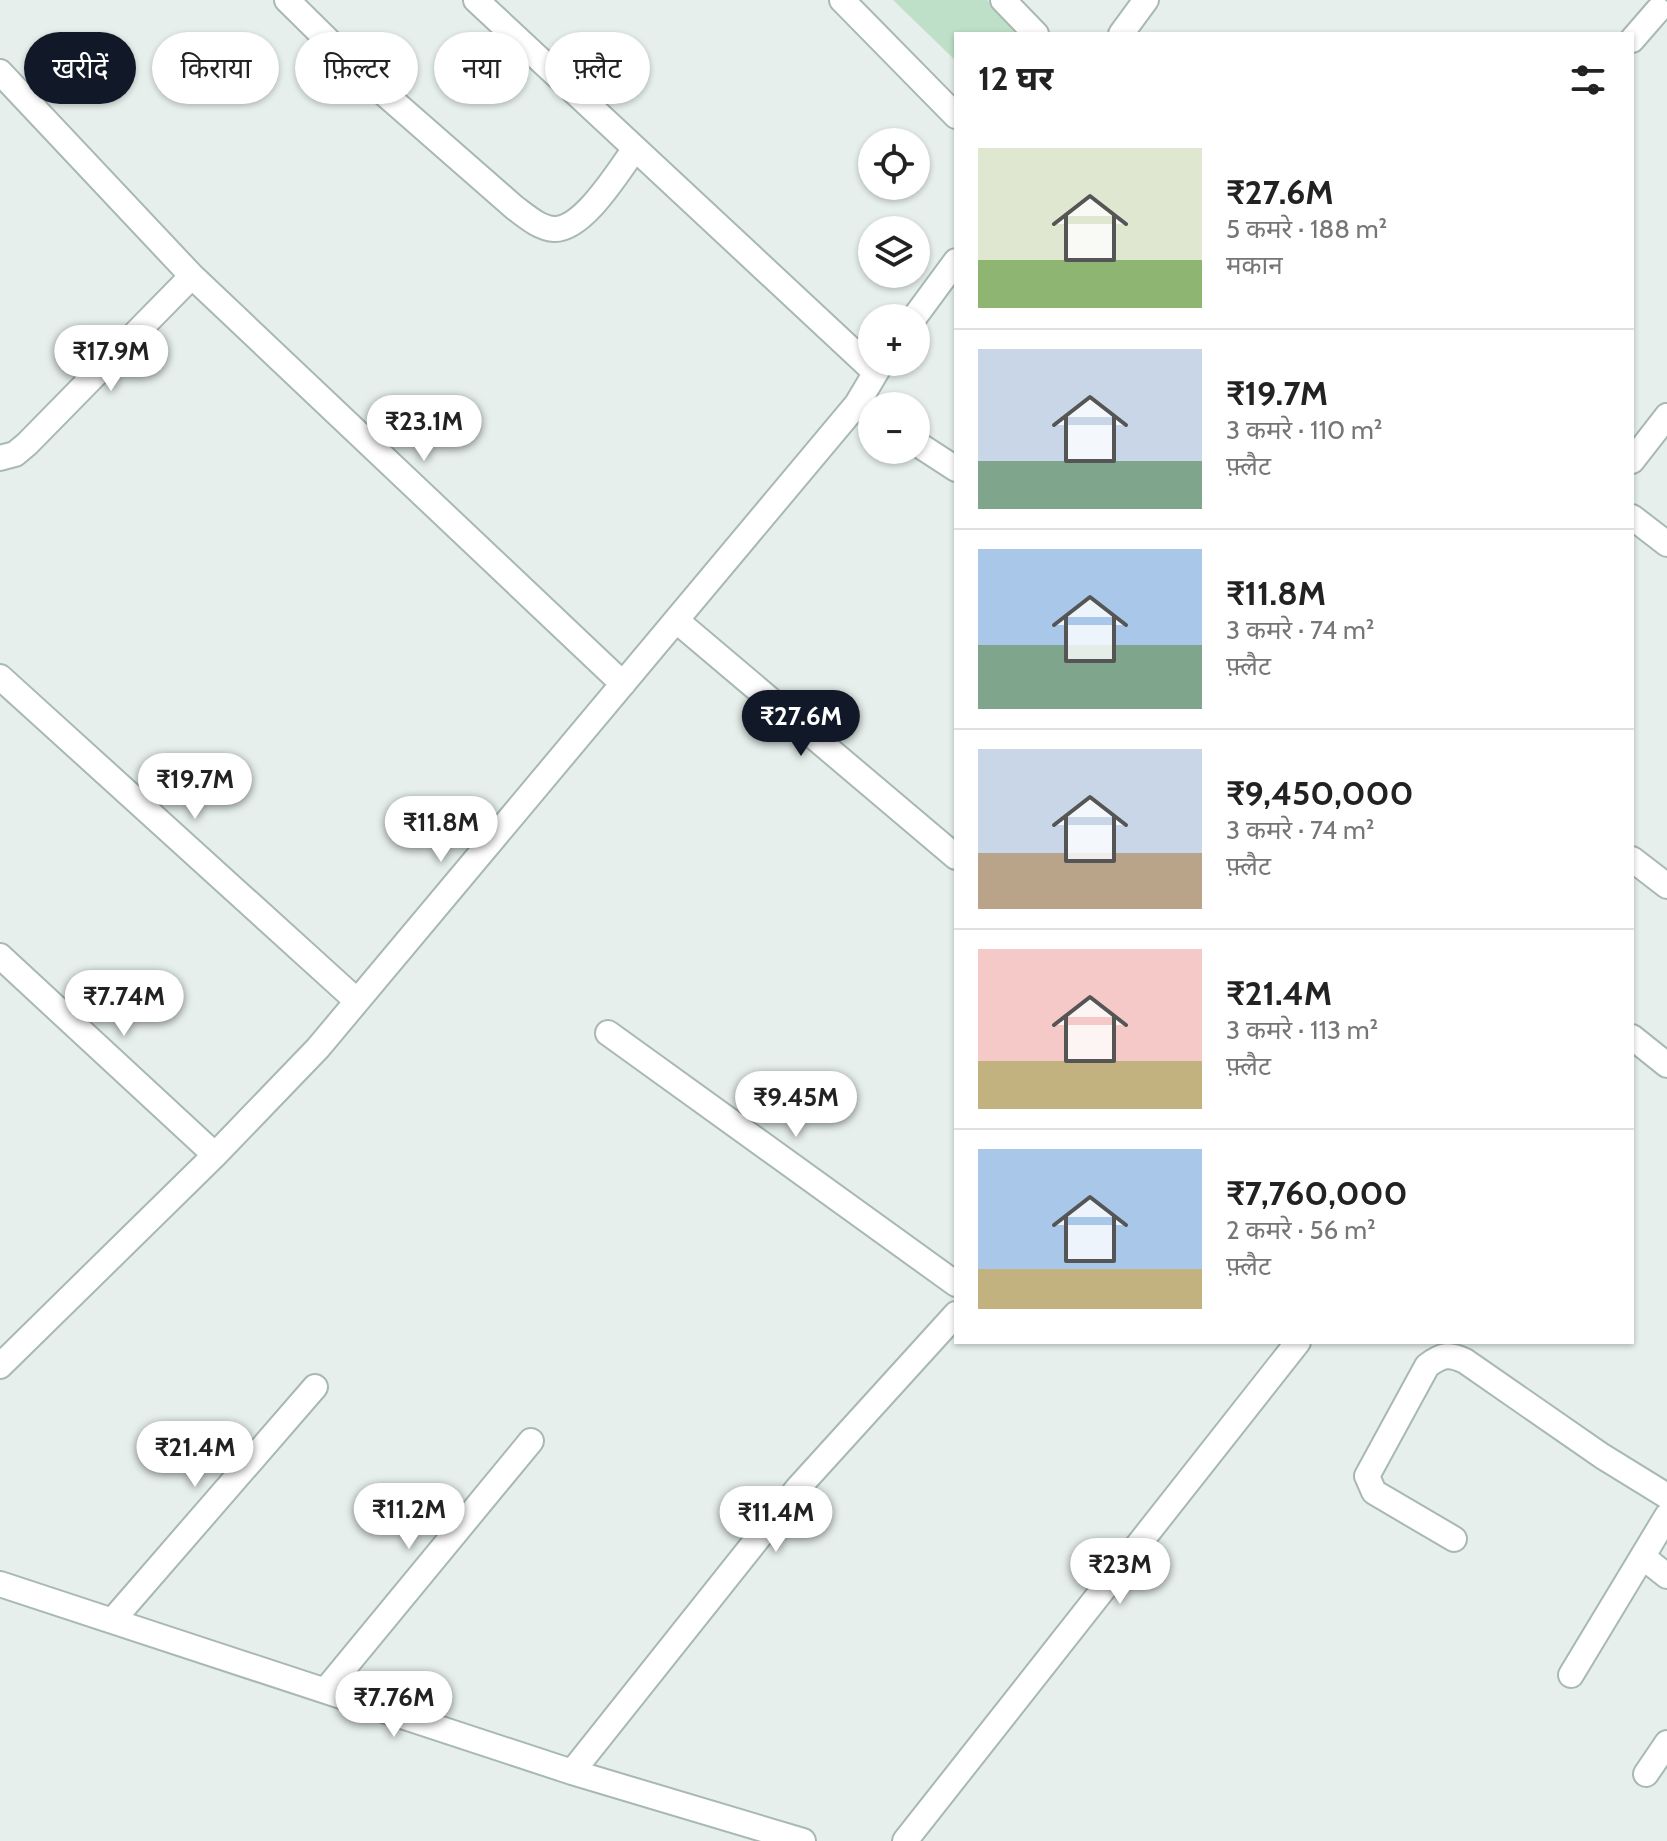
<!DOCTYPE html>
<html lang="hi">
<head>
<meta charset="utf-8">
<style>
	:root { --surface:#fff; --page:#f6f6f6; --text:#222; --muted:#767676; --line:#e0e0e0; --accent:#111827 }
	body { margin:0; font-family:Cabin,"Noto Sans Devanagari",sans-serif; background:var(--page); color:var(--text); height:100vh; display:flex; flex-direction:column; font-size:30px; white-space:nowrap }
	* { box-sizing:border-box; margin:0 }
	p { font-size:26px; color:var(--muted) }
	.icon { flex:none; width:44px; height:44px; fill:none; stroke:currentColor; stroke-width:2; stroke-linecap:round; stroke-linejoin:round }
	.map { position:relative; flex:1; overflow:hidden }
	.sheet { position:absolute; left:954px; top:32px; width:680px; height:1312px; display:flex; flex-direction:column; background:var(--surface); border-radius:0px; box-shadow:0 2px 6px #0004 }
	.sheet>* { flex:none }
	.banner { position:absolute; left:24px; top:32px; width:760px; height:72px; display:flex; gap:16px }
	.buttons { position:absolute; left:858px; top:128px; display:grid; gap:16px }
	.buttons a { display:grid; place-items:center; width:72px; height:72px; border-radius:50%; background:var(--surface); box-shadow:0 2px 6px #0004; font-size:40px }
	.price { position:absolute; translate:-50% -68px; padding:0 18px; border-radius:28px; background:#fff; color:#222; font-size:26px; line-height:52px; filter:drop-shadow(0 2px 4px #0008) }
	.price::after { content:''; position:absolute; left:50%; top:48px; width:24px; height:18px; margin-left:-12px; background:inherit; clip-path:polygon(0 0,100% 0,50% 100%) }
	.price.active { background:var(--accent); color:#fff }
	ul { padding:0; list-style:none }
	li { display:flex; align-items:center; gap:24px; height:200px; padding:0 24px }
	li+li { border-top:2px solid var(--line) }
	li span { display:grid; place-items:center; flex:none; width:224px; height:160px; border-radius:0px; color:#555 }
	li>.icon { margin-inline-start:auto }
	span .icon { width:96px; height:96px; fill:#fffc; stroke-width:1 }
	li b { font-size:34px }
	h2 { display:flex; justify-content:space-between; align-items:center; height:96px; padding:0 24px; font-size:34px }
	.pill { padding:0 28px; border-radius:36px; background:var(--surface); box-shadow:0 2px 6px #0004; font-size:28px; line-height:72px }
	.pill.active { background:var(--accent); color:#fff }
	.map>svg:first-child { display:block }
	.green { fill:#bfe0c8 }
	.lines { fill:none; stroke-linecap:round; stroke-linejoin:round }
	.street-casing { stroke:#a8b8b2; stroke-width:28 }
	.street { stroke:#fff; stroke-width:24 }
</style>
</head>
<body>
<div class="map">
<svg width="1667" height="1841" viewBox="0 0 1667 1841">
	<rect width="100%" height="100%" fill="#e6efeb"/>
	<path class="green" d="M893,0H987L1022,34H956V61Z"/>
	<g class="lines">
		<g class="street-casing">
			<path id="street" d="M287,0L362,74L515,208C526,216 539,228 554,229C583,230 618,172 634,150
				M476,0L875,372
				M842,0L956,116
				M1003,0L1036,34
				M1121,34L1146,0
				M1632,40L1658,10
				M0,72L192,276L623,684
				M914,318L956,261
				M916,443L956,469
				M0,458L15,454L27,444L192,276
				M1632,461L1667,416
				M1632,517L1667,544
				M677,621L956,857
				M0,677L357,1001
				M1632,859L1667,886
				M0,956L215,1155
				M608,1033L956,1284
				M1632,1037L1667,1065
				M0,1366L215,1155L318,1048L857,404L882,362
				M1454,1539L1374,1492L1367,1476L1427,1366C1441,1355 1449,1353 1465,1361L1602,1456L1667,1496
				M1643,1557L1667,1576
				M0,1584L572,1772L803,1841
				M112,1621L315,1387
				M1571,1675L1667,1516
				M325,1691L531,1441
				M572,1772L798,1488L956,1314
				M1646,1774L1667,1743
				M905,1841L1298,1342"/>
		</g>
		<use href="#street" class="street"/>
	</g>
</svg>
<div class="buttons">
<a><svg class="icon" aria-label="locate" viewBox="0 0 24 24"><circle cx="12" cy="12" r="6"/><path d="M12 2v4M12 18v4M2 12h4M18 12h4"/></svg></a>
<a><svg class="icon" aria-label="layers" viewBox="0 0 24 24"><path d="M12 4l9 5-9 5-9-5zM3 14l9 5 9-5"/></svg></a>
<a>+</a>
<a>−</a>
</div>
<b class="price" style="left:111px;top:393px">₹17.9M</b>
<b class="price" style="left:424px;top:463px">₹23.1M</b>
<b class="price active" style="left:801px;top:758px">₹27.6M</b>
<b class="price" style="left:195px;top:821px">₹19.7M</b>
<b class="price" style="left:441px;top:864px">₹11.8M</b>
<b class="price" style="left:124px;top:1038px">₹7.74M</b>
<b class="price" style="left:796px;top:1139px">₹9.45M</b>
<b class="price" style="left:195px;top:1489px">₹21.4M</b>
<b class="price" style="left:409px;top:1551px">₹11.2M</b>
<b class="price" style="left:776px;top:1554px">₹11.4M</b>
<b class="price" style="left:1120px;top:1606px">₹23M</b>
<b class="price" style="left:394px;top:1739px">₹7.76M</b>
<div class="banner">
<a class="pill active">खरीदें</a>
<a class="pill">किराया</a>
<a class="pill">फ़िल्टर</a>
<a class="pill">नया</a>
<a class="pill">फ़्लैट</a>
</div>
<section class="sheet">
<h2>12 घर<svg class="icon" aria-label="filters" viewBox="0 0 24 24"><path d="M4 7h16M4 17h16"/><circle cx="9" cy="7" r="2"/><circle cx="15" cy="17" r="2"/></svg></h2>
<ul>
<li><span style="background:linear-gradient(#dfe7d0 70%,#8fb573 0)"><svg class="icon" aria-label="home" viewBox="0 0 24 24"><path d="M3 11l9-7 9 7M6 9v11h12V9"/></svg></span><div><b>₹27.6M</b><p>5 कमरे · 188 m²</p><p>मकान</p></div></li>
<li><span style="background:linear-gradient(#c9d6e8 70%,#7fa58c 0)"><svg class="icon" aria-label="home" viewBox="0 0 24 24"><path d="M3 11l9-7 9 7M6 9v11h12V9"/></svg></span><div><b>₹19.7M</b><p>3 कमरे · 110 m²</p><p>फ़्लैट</p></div></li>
<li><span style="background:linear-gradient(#a9c7e8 60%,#7fa58c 0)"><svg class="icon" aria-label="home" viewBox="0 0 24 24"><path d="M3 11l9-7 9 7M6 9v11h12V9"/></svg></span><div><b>₹11.8M</b><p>3 कमरे · 74 m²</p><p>फ़्लैट</p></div></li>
<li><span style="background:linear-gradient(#c9d6e8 65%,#b9a48a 0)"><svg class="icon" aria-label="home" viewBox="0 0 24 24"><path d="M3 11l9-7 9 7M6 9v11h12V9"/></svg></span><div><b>₹9,450,000</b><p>3 कमरे · 74 m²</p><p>फ़्लैट</p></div></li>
<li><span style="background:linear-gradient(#f6c9c9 70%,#c2b280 0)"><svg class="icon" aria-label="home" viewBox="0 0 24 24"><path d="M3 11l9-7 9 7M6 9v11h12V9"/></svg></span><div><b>₹21.4M</b><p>3 कमरे · 113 m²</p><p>फ़्लैट</p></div></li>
<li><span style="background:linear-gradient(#a9c7e8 75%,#c2b280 0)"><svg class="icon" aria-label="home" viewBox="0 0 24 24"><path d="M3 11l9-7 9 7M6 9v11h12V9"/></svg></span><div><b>₹7,760,000</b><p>2 कमरे · 56 m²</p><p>फ़्लैट</p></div></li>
</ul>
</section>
</div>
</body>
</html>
